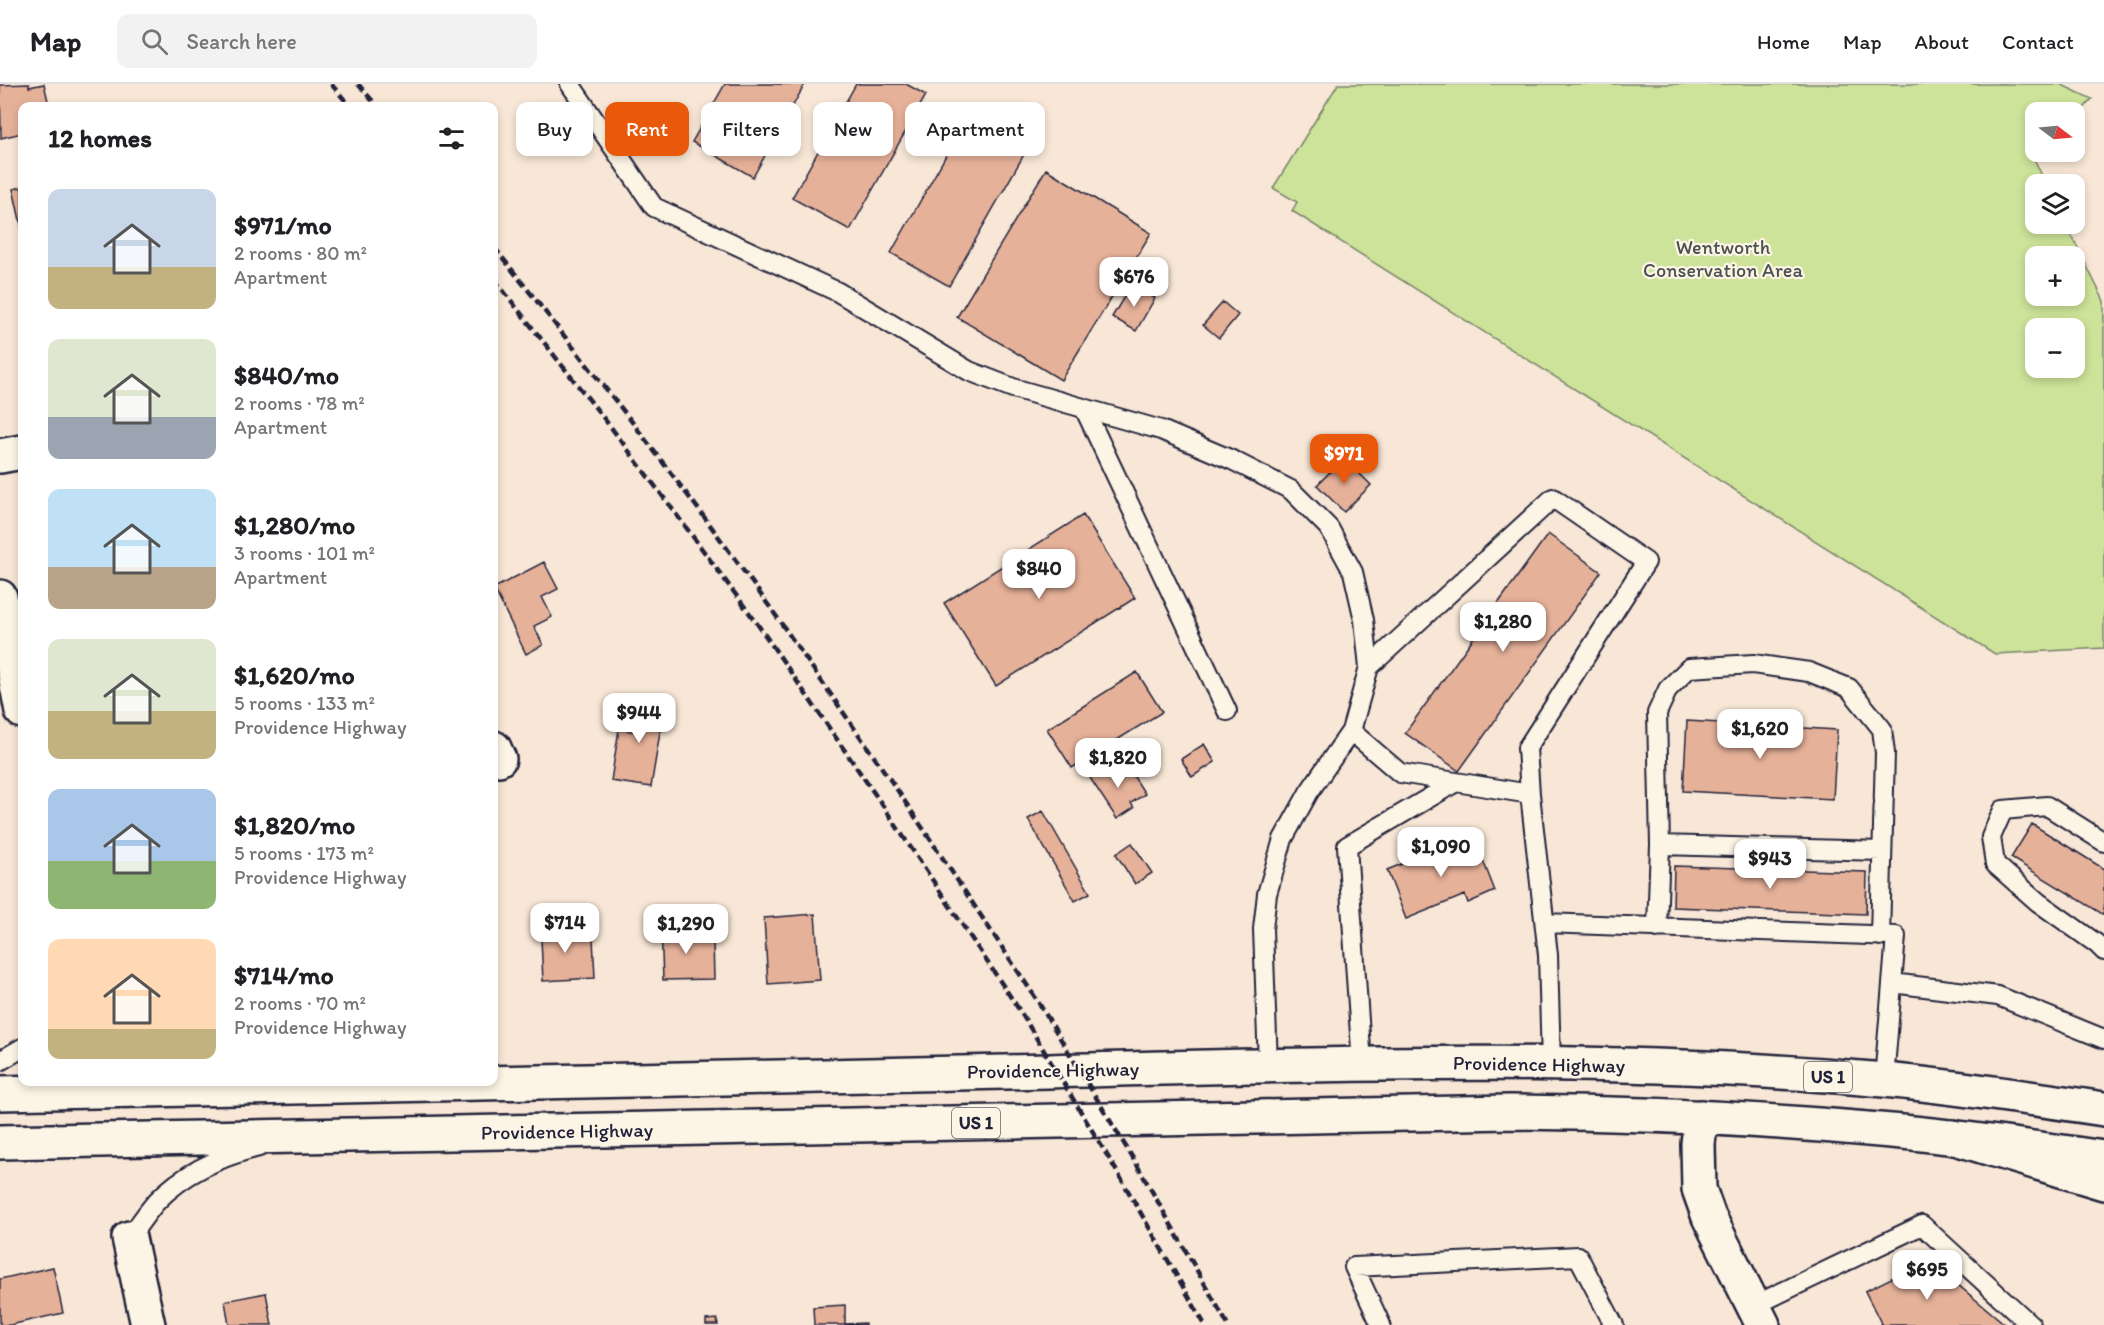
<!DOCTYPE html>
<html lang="en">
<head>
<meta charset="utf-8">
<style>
	:root { --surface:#fff; --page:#f2f2f2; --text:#202124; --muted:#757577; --line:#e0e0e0; --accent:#ea580c }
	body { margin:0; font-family:Itim,sans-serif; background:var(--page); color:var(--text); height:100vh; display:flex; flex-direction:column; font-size:22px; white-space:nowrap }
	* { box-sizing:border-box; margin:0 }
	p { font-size:20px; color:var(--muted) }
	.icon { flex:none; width:33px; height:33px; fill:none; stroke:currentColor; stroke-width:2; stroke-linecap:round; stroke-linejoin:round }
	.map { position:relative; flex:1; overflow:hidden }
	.panel { position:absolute; left:18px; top:18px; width:480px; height:984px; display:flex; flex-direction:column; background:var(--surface); border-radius:12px; box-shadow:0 3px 9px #0003 }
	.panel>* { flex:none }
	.guide { position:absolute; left:516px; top:18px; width:570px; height:54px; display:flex; gap:12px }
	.needle { width:39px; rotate:106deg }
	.controls { position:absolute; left:2025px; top:18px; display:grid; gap:12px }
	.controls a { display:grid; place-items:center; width:60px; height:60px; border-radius:12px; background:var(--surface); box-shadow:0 3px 9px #0003; font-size:30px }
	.price { position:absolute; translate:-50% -51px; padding:0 14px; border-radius:12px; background:#fff; color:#222; font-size:20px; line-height:39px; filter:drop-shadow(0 2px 3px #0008) }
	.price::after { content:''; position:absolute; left:50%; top:36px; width:18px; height:14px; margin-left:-9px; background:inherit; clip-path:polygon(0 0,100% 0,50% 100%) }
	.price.current { background:var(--accent); color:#fff }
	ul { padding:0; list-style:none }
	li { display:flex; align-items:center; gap:18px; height:150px; padding:0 30px }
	li span { display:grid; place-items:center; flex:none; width:168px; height:120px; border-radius:12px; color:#555 }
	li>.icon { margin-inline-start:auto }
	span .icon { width:72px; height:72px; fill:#fffc; stroke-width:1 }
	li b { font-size:26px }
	h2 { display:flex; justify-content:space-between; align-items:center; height:72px; padding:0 30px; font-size:26px }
	.chip { padding:0 21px; border-radius:12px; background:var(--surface); box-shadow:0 3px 9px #0003; font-size:21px; line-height:54px }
	.chip.current { background:var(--accent); color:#fff }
	header { display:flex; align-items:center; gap:36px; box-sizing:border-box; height:84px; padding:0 30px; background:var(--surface); border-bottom:2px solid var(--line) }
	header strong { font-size:28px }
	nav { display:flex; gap:33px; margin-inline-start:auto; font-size:21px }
	.search { width:420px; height:54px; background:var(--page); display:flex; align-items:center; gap:15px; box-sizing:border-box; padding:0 21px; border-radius:12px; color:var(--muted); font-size:22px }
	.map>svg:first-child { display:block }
	.green { fill:#cce399; stroke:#77826a; stroke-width:1.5; fill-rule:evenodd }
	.building { fill:#e6b199; stroke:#22223b; stroke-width:1.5 }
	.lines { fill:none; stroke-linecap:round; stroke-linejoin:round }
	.lane-casing { stroke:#22223b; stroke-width:22 }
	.street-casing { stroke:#22223b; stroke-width:38 }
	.primary-casing { stroke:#22223b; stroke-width:38 }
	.highway-casing { stroke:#22223b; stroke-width:38 }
	.lane { stroke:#fcf5e5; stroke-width:18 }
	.street { stroke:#fcf5e5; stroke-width:33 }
	.primary { stroke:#fcf5e5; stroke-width:33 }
	.highway { stroke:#fcf5e5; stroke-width:33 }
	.rail { stroke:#22223b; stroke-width:4.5; stroke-dasharray:9 4.5; stroke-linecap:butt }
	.labels { text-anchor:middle; stroke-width:4.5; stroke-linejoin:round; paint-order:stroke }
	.shield { fill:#fcf5e5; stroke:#63616e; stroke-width:1.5 }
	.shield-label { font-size:18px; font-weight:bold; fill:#22223b }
	.park-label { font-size:20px; fill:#4c5252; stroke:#fcf5e5 }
	.street-label { font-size:20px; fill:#22223b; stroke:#fcf5e5 }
</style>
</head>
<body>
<header>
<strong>Map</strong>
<div class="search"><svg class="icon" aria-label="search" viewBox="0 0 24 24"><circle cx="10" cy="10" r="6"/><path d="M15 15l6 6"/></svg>Search here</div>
<nav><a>Home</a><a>Map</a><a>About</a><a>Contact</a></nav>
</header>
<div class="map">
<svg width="2104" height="1241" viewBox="0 0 2104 1241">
	<rect width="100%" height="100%" fill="#f8e7d6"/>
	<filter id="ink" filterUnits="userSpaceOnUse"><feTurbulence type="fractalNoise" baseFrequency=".0167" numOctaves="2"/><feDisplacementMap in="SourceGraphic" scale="12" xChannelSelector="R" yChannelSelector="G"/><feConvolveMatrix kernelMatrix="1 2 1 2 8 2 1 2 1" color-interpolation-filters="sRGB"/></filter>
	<g filter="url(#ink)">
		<path class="green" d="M1338,0H2060L2092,15L2075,34L2074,28H2036V68H2043L2035,77L2046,100H2036V140H2066L2104,217V564L1995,570L1292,127L1297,118L1273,104ZM2036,172H2074V212H2036ZM2036,244H2074V284H2036Z"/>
		<path class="building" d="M29,0V3L44,0L49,21L22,22V49L1,54L0,1Z
			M725,0H805L753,93L692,58Z
			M856,0H906L926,11L850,146L792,114Z
			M967,34L1026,67L949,202L891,169Z
			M1046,85L1151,149L1061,296L957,233Z
			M22,103V145L13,105Z
			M1131,201L1155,214L1136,247L1112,233Z
			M1223,218L1238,231L1219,254L1203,241Z
			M1344,374L1371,401L1344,428L1317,401Z
			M1083,431L1135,514L996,602L944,519Z
			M1548,450L1601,488L1459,687L1405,649Z
			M544,478L558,505L542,513L552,533L534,542L543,561L526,570L494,504Z
			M1137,588L1162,628L1072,684L1047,645Z
			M629,613L665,618L651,703L611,697L619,645L636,648L638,634L626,632Z
			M1687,637L1837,646L1833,715L1683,707Z
			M1204,660L1215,678L1192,693L1181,675Z
			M1124,677L1145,710L1131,719L1134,724L1117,735L1090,694L1106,683L1109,688Z
			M1043,727L1090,809L1075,817L1028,735Z
			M2032,740L2104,785V831L2011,774Z
			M1473,751L1495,807L1468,819L1465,811L1406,835L1387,786Z
			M1132,759L1152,789L1135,800L1116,770Z
			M1674,782L1867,788L1866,830L1673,823Z
			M815,830L820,896L768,900L764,834Z
			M540,833H560L561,855L593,854L595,894L543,897Z
			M689,841V855H713L714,895L663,896L661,842Z
			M1928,1176L2006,1241H1882L1865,1207Z
			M53,1183L63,1229L10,1241H0V1195Z
			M266,1209L272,1241H229L225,1217Z
			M845,1221V1240L865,1239V1241H814L813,1223Z
			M717,1235L718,1241H706V1236Z"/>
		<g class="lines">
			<g class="lane-casing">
				<path id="lane" d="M570,0L654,123L838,208L969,287L1013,304L1161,346L1232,376L1291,406L1329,444L1353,488L1364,536L1369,583L1351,647L1309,708L1283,755L1267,810L1263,845L1268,981
					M1084,324L1227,627
					M1369,583L1553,414L1646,478L1527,664L1530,710L1548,871L1551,980
					M1351,647L1400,689L1530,710
					M2104,758L2047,722L2003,726L1991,753L1995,780L2038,818L2097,860L2104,867
					M1660,761L1882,767
					M1545,839L1896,852L1884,996
					M1657,844L1660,761L1657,629L1668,605L1689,584L1753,580L1809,588L1849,604L1882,645L1885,669L1880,852
					M1892,899L1998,912L2104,955
					M0,977L22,964
					M1362,980L1347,762L1456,698
					M129,1154C138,1142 147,1128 157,1117C184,1089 222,1072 259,1063
					M1753,1222L1922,1141L2031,1241
					M1381,1241L1354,1183L1578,1172L1614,1241"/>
			</g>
			<g class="street-casing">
				<path id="street" d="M0,372L22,368
					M0,513L22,627
					M494,664L499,675
					M1701,1033L1698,1060L1699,1105L1709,1133L1763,1241
					M129,1154L148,1241"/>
			</g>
			<g class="primary-casing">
				<path id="primary" d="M0,1009C335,1003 670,995 1005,988C1298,981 1592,969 1884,996C1957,1003 2031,1014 2104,1025
					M0,1058L1509,1028C1637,1029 1764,1035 1891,1047C1963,1053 2033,1064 2104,1074"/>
			</g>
			<g class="highway-casing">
				<path id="highway" d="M1952,1053L2104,1099"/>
			</g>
			<use href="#lane" class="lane"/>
			<use href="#street" class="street"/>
			<use href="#primary" class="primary"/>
			<use href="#highway" class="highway"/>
			<path class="rail" d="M331,0L350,22
				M358,0L377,22
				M494,163L629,334L702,430L772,526L898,707L1037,916L1137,1081L1228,1241
				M494,195L613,346L685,442L756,538L881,719L1020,927L1119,1091L1205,1241"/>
		</g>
	</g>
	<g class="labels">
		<g class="shield">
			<rect x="1804" y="978" width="48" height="30" rx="4.5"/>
			<rect x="952" y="1024" width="48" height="30" rx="4.5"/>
		</g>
		<g class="shield-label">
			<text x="1828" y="999">US 1</text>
			<text x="976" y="1045">US 1</text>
		</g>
		<g class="park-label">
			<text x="1723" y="170">Wentworth<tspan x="1723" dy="23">Conservation Area</tspan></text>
		</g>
		<g class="street-label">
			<text transform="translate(1539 980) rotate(1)" y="7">Providence Highway</text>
			<text transform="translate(1053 986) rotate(-1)" y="7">Providence Highway</text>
			<text transform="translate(567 1047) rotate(-1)" y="7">Providence Highway</text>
		</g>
	</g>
</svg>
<div class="controls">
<a><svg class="needle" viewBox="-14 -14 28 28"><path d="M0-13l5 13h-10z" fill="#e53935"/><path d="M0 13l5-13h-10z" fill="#757577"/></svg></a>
<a><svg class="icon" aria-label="layers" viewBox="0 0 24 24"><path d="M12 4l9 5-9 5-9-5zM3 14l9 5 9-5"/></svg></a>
<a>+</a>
<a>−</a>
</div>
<b class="price" style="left:1134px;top:224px">$676</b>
<b class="price current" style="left:1344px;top:401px">$971</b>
<b class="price" style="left:1039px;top:516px">$840</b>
<b class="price" style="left:1503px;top:569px">$1,280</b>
<b class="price" style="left:639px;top:660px">$944</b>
<b class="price" style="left:1760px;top:676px">$1,620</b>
<b class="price" style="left:1118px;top:705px">$1,820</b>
<b class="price" style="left:1441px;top:794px">$1,090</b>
<b class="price" style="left:1770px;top:806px">$943</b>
<b class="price" style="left:565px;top:870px">$714</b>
<b class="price" style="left:686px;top:871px">$1,290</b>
<b class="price" style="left:1927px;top:1217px">$695</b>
<div class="guide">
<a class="chip">Buy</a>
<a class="chip current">Rent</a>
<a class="chip">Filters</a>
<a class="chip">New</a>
<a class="chip">Apartment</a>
</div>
<section class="panel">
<h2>12 homes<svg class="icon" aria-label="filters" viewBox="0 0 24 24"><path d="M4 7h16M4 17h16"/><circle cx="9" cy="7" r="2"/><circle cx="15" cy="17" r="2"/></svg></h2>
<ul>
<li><span style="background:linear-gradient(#c9d6e8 65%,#c2b280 0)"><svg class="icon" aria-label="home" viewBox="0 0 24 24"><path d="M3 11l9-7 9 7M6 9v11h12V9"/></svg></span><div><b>$971/mo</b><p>2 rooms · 80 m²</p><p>Apartment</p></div></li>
<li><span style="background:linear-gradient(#dfe7d0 65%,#9aa5b1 0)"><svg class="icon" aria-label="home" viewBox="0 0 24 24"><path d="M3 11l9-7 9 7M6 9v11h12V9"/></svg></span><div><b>$840/mo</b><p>2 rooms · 78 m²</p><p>Apartment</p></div></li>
<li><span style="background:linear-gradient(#bfe0f5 65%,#b9a48a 0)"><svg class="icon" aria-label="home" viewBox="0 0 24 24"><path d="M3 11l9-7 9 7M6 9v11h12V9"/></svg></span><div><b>$1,280/mo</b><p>3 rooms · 101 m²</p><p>Apartment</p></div></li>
<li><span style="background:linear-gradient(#dfe7d0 60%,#c2b280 0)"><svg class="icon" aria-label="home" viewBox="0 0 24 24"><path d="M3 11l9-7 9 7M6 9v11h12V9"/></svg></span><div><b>$1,620/mo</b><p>5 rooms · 133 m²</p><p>Providence Highway</p></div></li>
<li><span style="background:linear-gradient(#a9c7e8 60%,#8fb573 0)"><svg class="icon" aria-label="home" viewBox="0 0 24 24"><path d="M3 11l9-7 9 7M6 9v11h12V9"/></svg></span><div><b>$1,820/mo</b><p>5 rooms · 173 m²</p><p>Providence Highway</p></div></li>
<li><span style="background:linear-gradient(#ffd9b3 75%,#c2b280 0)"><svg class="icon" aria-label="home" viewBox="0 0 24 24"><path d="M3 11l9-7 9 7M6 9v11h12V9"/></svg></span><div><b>$714/mo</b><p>2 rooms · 70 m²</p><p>Providence Highway</p></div></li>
</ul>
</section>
</div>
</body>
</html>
